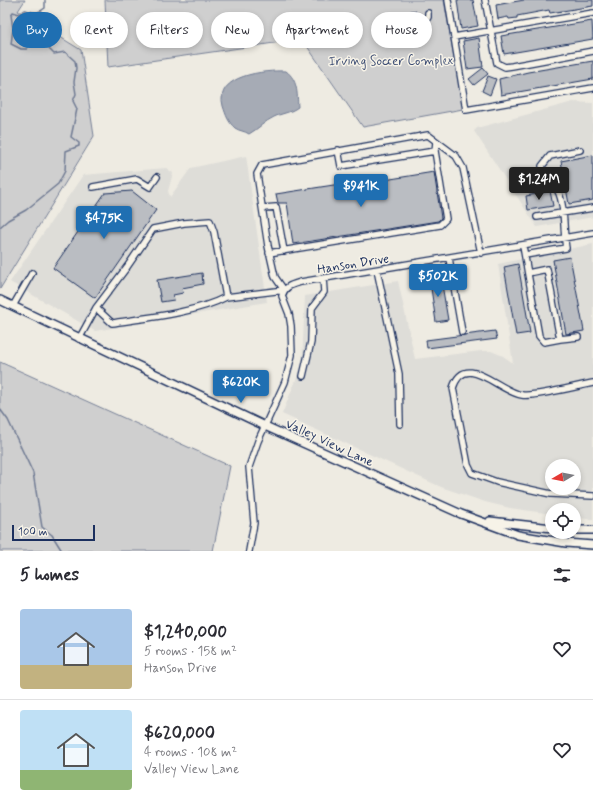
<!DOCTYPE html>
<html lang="en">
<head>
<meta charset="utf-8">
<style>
	:root { --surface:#fff; --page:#f2f2f3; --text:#2b2b33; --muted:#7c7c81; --line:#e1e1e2; --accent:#1f6fb2 }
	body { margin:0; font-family:Mynerve,sans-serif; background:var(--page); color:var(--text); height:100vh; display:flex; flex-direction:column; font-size:15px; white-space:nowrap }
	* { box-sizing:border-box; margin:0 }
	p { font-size:13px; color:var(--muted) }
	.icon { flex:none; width:22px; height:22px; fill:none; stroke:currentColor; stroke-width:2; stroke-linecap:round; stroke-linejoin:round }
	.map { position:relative; height:551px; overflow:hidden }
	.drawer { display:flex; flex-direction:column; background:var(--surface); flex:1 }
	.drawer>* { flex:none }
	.banner { position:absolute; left:12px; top:12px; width:569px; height:36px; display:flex; gap:8px }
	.needle { width:26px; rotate:260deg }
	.buttons { position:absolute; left:545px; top:459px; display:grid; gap:8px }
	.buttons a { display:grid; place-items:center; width:36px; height:36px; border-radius:50%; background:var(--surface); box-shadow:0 2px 6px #0003; font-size:20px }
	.scale { position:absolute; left:12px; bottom:10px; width:83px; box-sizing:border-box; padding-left:4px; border:2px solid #1b2f5e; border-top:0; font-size:11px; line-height:14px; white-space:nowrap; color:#1b2f5e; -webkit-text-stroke:3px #f7f3e8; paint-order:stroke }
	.price { position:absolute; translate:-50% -34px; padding:0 9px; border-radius:4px; background:var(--accent); color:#fff; font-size:13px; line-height:26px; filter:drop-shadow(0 1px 2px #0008) }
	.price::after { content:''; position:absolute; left:50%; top:24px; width:12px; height:9px; margin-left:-6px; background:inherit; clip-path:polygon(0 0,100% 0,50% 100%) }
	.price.on { background:#222; color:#fff }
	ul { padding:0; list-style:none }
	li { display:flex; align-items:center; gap:12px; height:100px; padding:0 20px }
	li+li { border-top:1px solid var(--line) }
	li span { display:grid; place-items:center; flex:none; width:112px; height:80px; border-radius:4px; color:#555 }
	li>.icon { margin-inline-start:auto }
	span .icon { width:48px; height:48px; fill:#fffc; stroke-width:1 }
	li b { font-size:17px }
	h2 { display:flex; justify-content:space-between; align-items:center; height:48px; padding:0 20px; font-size:17px }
	.chip { padding:0 14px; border-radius:18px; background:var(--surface); box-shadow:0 2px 6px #0003; font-size:14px; line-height:36px }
	.chip.on { background:var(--accent); color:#fff }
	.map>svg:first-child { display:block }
	.built { fill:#deddd8; fill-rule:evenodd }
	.green { fill:#cfcfcf; stroke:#757f96 }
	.water { fill:#a6abb5; stroke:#6e7992 }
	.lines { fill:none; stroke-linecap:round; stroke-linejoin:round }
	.stream { stroke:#6e7992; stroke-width:1.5 }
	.building { fill:#babdc2; stroke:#1b2f5e }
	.minor-casing { stroke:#1b2f5e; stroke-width:8 }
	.major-casing { stroke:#1b2f5e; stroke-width:10 }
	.minor { stroke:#f7f3e8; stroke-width:5.5 }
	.major { stroke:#f7f3e8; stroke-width:7 }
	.labels { text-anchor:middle; stroke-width:3; stroke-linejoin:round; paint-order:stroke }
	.park-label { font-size:13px; fill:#3f4f75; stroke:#f7f3e8 }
	.street-label { font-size:13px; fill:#1b2f5e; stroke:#f7f3e8 }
</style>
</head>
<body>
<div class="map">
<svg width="593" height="551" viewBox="0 0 593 551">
	<rect width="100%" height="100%" fill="#eeebe2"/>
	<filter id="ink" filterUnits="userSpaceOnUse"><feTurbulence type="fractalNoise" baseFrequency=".025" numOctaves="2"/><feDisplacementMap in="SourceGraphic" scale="8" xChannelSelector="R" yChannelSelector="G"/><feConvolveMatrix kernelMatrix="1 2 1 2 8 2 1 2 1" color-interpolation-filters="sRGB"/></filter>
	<g filter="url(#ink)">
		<path class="built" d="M573,102L593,103V217L537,227L474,131L477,128Z
			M246,156L267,302L95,331L10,282L83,175L166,168L173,173L168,191L170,197L191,168Z
			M593,244V520L574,517V510H552V514L510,508L485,502L441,487L282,414L302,365L305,296L398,281L415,359L481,351H491L503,356L513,363L498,264ZM552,466H574V488H552Z"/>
		<path class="green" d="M0,0H25L18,11L81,50L94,136L0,289Z
			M105,0H444L463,109L363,127L302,39L108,67Z
			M0,362L230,466L213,551H0Z"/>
		<path class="water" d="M286,71C298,80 297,93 298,107C290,113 282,113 274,117C265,121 258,129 249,134C245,131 239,131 235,128C228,122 226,115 223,106C214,75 265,70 286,71Z"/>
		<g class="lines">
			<path class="stream" d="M0,227L8,220L26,210L58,184L65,171L66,151L79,146V143L71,137L77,109L73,101L76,94L74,82L76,68L75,61L65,52L54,54L49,49L51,40L36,35L31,36L29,39V45L27,49H21L11,44L13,29L11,15L13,12L19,14L25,10C34,12 38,14 45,8V0
				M0,409L8,420L33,473L42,527L52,535L62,551"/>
		</g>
		<path class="building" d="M457,0H473L478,26L461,29Z
			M524,0H593V6L550,13L549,10L517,16V18L509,19L508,17L498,19L496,5Z
			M592,21L593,39L504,54L501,36Z
			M479,38L483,67L467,69L463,41Z
			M593,61V79L501,95L499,79L528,72Z
			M483,68L488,74L474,85L469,79Z
			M488,76L496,79L490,95L482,91Z
			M593,155V200L569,204L561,161Z
			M434,172L441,218L438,221L293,244L287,203H278L276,194L340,184L341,187Z
			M132,191L156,210L95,298L53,268L105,193Z
			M550,191L553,206L528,210L526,196Z
			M570,257L584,331L566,334L553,260Z
			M518,264L530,333L516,335L504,267Z
			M202,273L203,284L182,288L183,293L173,295L174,300L161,302L157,280Z
			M440,273L448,320L436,322L429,275Z
			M495,331L497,339L427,348L426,340Z"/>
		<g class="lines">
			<g class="minor-casing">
				<path id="minor" d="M448,0L466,110L593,88
					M485,0L497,63L505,67L512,66L593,51
					M413,14L415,21L417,22L426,21L428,17V13
					M454,37L593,13
					M338,150L341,166L435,151
					M93,187L137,179L150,187L157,177
					M263,208L276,207L284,251
					M537,217L593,208
					M523,246L539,336L544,342L560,339L547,269L528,273
					M269,253L440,225L446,219L435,151L436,142
					M525,255L566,248C563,233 566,196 554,186C552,184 548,183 545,182L542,166L550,156L580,150
					M449,258L462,332
					M377,270L399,374L400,424
					M226,297L284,290L275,277L268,246L257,174L262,165L428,135L456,156L463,168L481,253
					M13,306L32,273
					M79,339L96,308L127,267L153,229L184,223L210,221L214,232L226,297C196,313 145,318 112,323L96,308
					M560,339L578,337
					M303,376L311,342L312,308L324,292L323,278
					M593,383C577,386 536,397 522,395C499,392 465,350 453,388L468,465L472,473L497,482L551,494L593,496
					M249,551L254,523L249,467L258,441L285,382L292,355L291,326L289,314L282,296C285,286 291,285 301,282L593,233"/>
			</g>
			<g class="major-casing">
				<path id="major" d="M0,300L265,426L461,514L518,535L566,543L593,545
					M490,521L552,528
					M574,530H593"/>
			</g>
			<use href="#minor" class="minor"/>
			<use href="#major" class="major"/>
		</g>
	</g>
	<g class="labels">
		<g class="park-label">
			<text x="391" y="65">Irving Soccer Complex</text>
		</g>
		<g class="street-label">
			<text transform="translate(353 263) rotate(-9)" y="5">Hanson Drive</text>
			<text transform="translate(330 442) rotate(25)" y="5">Valley View Lane</text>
		</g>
	</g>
</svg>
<div class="buttons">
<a><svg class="needle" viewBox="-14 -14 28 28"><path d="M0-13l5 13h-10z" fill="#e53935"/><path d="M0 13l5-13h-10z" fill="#7c7c81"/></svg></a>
<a><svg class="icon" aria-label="locate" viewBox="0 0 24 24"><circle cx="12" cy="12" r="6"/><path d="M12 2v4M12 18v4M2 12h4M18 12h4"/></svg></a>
</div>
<div class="scale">100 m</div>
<b class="price on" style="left:539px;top:201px">$1.24M</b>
<b class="price" style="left:361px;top:208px">$941K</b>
<b class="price" style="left:104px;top:240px">$475K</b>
<b class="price" style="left:438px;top:298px">$502K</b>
<b class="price" style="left:241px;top:404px">$620K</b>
<div class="banner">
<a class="chip on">Buy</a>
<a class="chip">Rent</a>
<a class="chip">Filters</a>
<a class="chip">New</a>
<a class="chip">Apartment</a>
<a class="chip">House</a>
</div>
</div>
<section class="drawer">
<h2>5 homes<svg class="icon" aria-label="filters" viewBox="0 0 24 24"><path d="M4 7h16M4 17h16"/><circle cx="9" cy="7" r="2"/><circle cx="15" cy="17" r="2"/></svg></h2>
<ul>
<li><span style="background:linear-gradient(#a9c7e8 70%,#c2b280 0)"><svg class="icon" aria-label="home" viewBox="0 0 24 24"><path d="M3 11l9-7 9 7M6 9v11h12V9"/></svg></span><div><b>$1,240,000</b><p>5 rooms · 158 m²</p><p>Hanson Drive</p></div><svg class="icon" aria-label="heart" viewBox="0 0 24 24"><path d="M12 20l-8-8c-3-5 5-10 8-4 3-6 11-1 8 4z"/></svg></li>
<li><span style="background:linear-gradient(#bfe0f5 75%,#8fb573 0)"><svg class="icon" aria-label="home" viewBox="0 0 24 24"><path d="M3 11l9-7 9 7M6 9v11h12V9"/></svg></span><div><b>$620,000</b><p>4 rooms · 108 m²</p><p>Valley View Lane</p></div><svg class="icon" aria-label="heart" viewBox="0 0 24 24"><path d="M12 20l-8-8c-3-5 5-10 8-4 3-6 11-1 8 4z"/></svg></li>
</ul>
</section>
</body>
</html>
